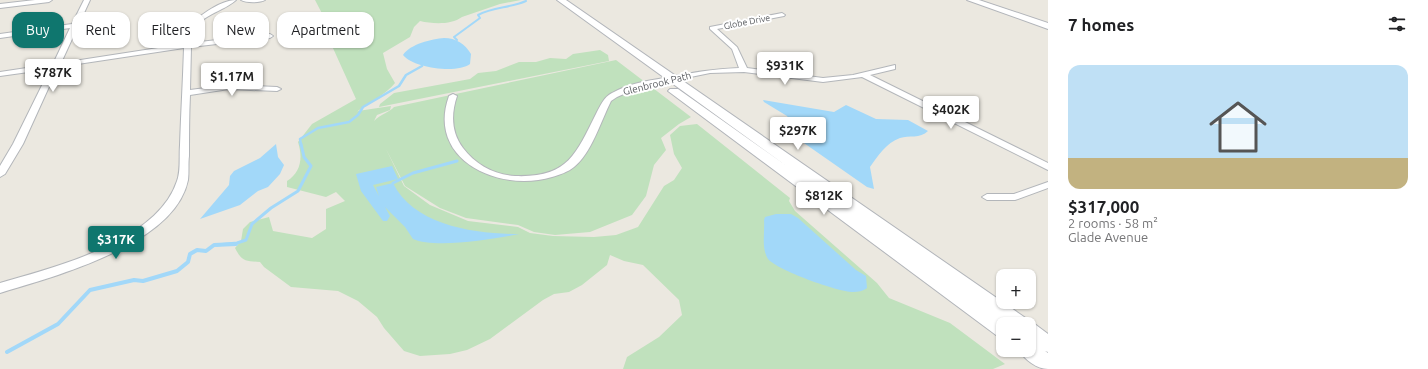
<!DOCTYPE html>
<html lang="en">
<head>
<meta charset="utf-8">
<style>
	:root { --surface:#fff; --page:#f6f6f6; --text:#202124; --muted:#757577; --line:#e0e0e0; --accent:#0f766e }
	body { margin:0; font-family:Ubuntu,sans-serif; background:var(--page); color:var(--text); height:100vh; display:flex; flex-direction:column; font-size:15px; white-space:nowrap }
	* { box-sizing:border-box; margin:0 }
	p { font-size:13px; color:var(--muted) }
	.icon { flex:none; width:22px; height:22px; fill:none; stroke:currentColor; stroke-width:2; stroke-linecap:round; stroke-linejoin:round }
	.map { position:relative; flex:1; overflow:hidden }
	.panel { display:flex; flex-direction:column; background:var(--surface); width:380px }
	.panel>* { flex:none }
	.banner { position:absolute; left:12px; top:12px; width:380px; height:36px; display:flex; gap:8px }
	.buttons { position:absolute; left:996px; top:269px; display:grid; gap:8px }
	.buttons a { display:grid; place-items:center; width:40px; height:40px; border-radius:8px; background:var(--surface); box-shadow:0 1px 3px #0004; font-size:20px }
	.price { position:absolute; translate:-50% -34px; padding:0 9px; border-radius:4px; background:#fff; color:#222; font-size:13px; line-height:26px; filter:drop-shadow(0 1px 2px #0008) }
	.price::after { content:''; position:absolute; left:50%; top:24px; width:12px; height:9px; margin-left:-6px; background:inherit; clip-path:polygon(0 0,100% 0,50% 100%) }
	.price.selected { background:var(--accent); color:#fff }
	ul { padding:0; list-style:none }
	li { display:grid; align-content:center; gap:8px; height:212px; padding:0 20px }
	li+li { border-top:1px solid var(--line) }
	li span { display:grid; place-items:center; height:124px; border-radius:12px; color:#555 }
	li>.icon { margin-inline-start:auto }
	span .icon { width:72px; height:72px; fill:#fffc; stroke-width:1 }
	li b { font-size:17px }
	h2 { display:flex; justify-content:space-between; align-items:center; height:48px; padding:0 20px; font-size:17px }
	.pill { padding:0 14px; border-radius:12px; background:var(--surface); box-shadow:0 1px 3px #0004; font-size:14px; line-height:36px }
	.pill.selected { background:var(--accent); color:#fff }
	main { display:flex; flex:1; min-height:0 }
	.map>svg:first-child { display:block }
	.green { fill:#c0e1bd }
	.water { fill:#a2d8f9 }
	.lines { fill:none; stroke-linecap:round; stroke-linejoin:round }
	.stream-far3 { stroke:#a2d8f9; stroke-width:2 }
	.stream-far2 { stroke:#a2d8f9; stroke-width:2.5 }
	.stream-far1 { stroke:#a2d8f9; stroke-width:3 }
	.stream { stroke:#a2d8f9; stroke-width:4 }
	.street-casing { stroke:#b3b6ba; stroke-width:2 }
	.secondary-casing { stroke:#b2b5ba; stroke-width:2 }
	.street { fill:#fff; fill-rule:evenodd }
	.secondary { fill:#fff; fill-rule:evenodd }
	.labels { text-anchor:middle; stroke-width:4; stroke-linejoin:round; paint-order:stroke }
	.far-street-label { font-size:9px; fill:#595c60; stroke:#fff }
	.street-label { font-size:10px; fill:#595c60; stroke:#fff }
</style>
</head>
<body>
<main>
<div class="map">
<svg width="1048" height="369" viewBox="0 0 1048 369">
	<rect width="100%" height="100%" fill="#ebe8e0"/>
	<path class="green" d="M315,0H521L500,4L462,17C451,25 433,24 420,21L414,27L410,37L383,53L387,69L395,83C387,94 366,104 354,114L358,111L391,106L390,110L377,115L374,121C381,114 390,112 394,107L616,60L691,117L679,124L661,138L666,150L654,165L646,196L632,215L590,232L555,235L534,232L518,225L466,218L440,208L405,186L386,149L404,186L430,205L468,221L518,227L530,233L553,236L594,237L616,235L638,227L664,186L674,180L682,168L674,154L670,135L680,126L697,124L790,198L789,201L795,211L877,283L889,298L950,323L1005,364L993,369H623L627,357L659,337L682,315L679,300L643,265L624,261L610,255L607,265L582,285L569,292L554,294L543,300L490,339L467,350L450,354L420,356L404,351L384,328L377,317L358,301L338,291L291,287L264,267L260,262C246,261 242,262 235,248L241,241L243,229L250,222L269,217L273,231L312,238L326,229V209L345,201L336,192L326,197L287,187V181C301,172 303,158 298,142L312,124L356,99L323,26L328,25Z
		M600,50L608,55L609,61L379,107L380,104L394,93L470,79L478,73L496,71L519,62H536L550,58L566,59L573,54Z"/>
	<path class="water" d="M444,38C456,38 465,44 471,54L470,64C457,74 413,68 403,55C410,44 432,39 444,38Z
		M763,100L834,112L846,105L876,119L908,120L928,131C920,139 909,135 900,138C886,143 878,156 870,167L874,189L867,187L791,134L790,130L792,124L787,116L764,102Z
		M276,144L278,157L284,165L280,174L268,187L258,191L240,205L200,219L229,185L230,176L234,171L260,158Z
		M392,166L398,179L373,185L379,196L376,187L393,183C414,226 476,234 519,234C495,239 435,249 413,239L405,227L385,207L390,216L387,221H383L361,191L356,174Z
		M776,214H791L798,218L856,270L866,276L867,288C863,291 858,292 853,292C838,292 777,270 768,259C761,248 765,233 764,220L765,217Z"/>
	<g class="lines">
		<path class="stream-far3" d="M457,40L454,37L480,18L478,15C493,7 510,8 526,1"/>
		<path class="stream-far2" d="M301,145L300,139L318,128L349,122L358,115L363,107L399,86L406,75L422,66"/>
		<path class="stream-far1" d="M393,183L413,173L457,161
			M217,245L237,243L246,240L252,224L271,208L298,191L311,166L304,157L301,144"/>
		<path class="stream" d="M7,352L58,324L90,290L134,280L143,281L177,271L188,262L190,254L197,250L206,251L214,245L236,244"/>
		<g class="street-casing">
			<path id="street" d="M35,0H52L49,2L0,8V4Z
				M84,0H90L61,63L184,44C184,40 184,35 186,32C193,18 221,0 236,0C219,15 192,15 191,43L270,34L273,36L270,38L191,47L190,90L229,85L277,87L281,89L277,91L229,89L190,95C189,115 189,135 189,156C188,163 189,172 188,180C175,245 55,276 0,293V283C55,267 157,242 177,181C181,171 179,156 180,145C181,113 183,81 184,48L58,67L23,144L5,174L0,177V166L13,144L50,69L0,76V72L53,64L70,28L0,38V34L72,24Z
				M241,0H265C260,3 246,3 241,0Z
				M782,13L785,15L784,16L717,29L737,47L747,68L823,78L853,75L895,65V69L870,75L1048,163V170L862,77L823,82L744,72L710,73L637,88L617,97L611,101C601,121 591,154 574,167C568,172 559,175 552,177C499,193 426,160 449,96L453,94L457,96C451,114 451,132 463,148C475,164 494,175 515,176C567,178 575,156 596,114C600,106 604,97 612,93C628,84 646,81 664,78C691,73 712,69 739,68L732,49L710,29V27Z
				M1048,182V188L1015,200H987L982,197L987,194H1014Z"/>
		</g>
		<g class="secondary-casing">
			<path id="secondary" d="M557,0H566L1027,319L1029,323L1036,325L1048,334V352L1045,351L1048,353V369C1037,369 1025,360 1019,350H1029V342L1033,344L1029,340V324H1003V337L996,335L668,91L670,89H678L788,167Z
				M967,0H979L1048,23V29Z"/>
		</g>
		<use href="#street" class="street"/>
		<use href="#secondary" class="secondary"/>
	</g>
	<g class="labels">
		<g class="far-street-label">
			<text transform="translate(747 22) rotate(-11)" y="3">Globe Drive</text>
		</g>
		<g class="street-label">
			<text transform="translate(657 83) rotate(-14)" y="4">Glenbrook Path</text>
		</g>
	</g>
</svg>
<div class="buttons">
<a>+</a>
<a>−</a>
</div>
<b class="price" style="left:785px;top:86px">$931K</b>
<b class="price" style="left:53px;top:93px">$787K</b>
<b class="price" style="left:232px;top:97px">$1.17M</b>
<b class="price" style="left:951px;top:130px">$402K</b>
<b class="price" style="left:798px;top:151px">$297K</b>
<b class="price" style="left:824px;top:216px">$812K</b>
<b class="price selected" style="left:116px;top:260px">$317K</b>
<div class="banner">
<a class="pill selected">Buy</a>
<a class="pill">Rent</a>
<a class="pill">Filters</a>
<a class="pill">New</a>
<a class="pill">Apartment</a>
</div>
</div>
<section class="panel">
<h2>7 homes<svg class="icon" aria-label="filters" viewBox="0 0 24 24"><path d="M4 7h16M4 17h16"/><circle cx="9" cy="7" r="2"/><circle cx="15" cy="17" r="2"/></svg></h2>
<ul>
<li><span style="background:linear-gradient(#bfe0f5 75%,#c2b280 0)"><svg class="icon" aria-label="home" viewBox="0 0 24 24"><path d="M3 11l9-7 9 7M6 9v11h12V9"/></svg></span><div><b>$317,000</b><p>2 rooms · 58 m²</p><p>Glade Avenue</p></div></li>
</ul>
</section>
</main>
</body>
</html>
